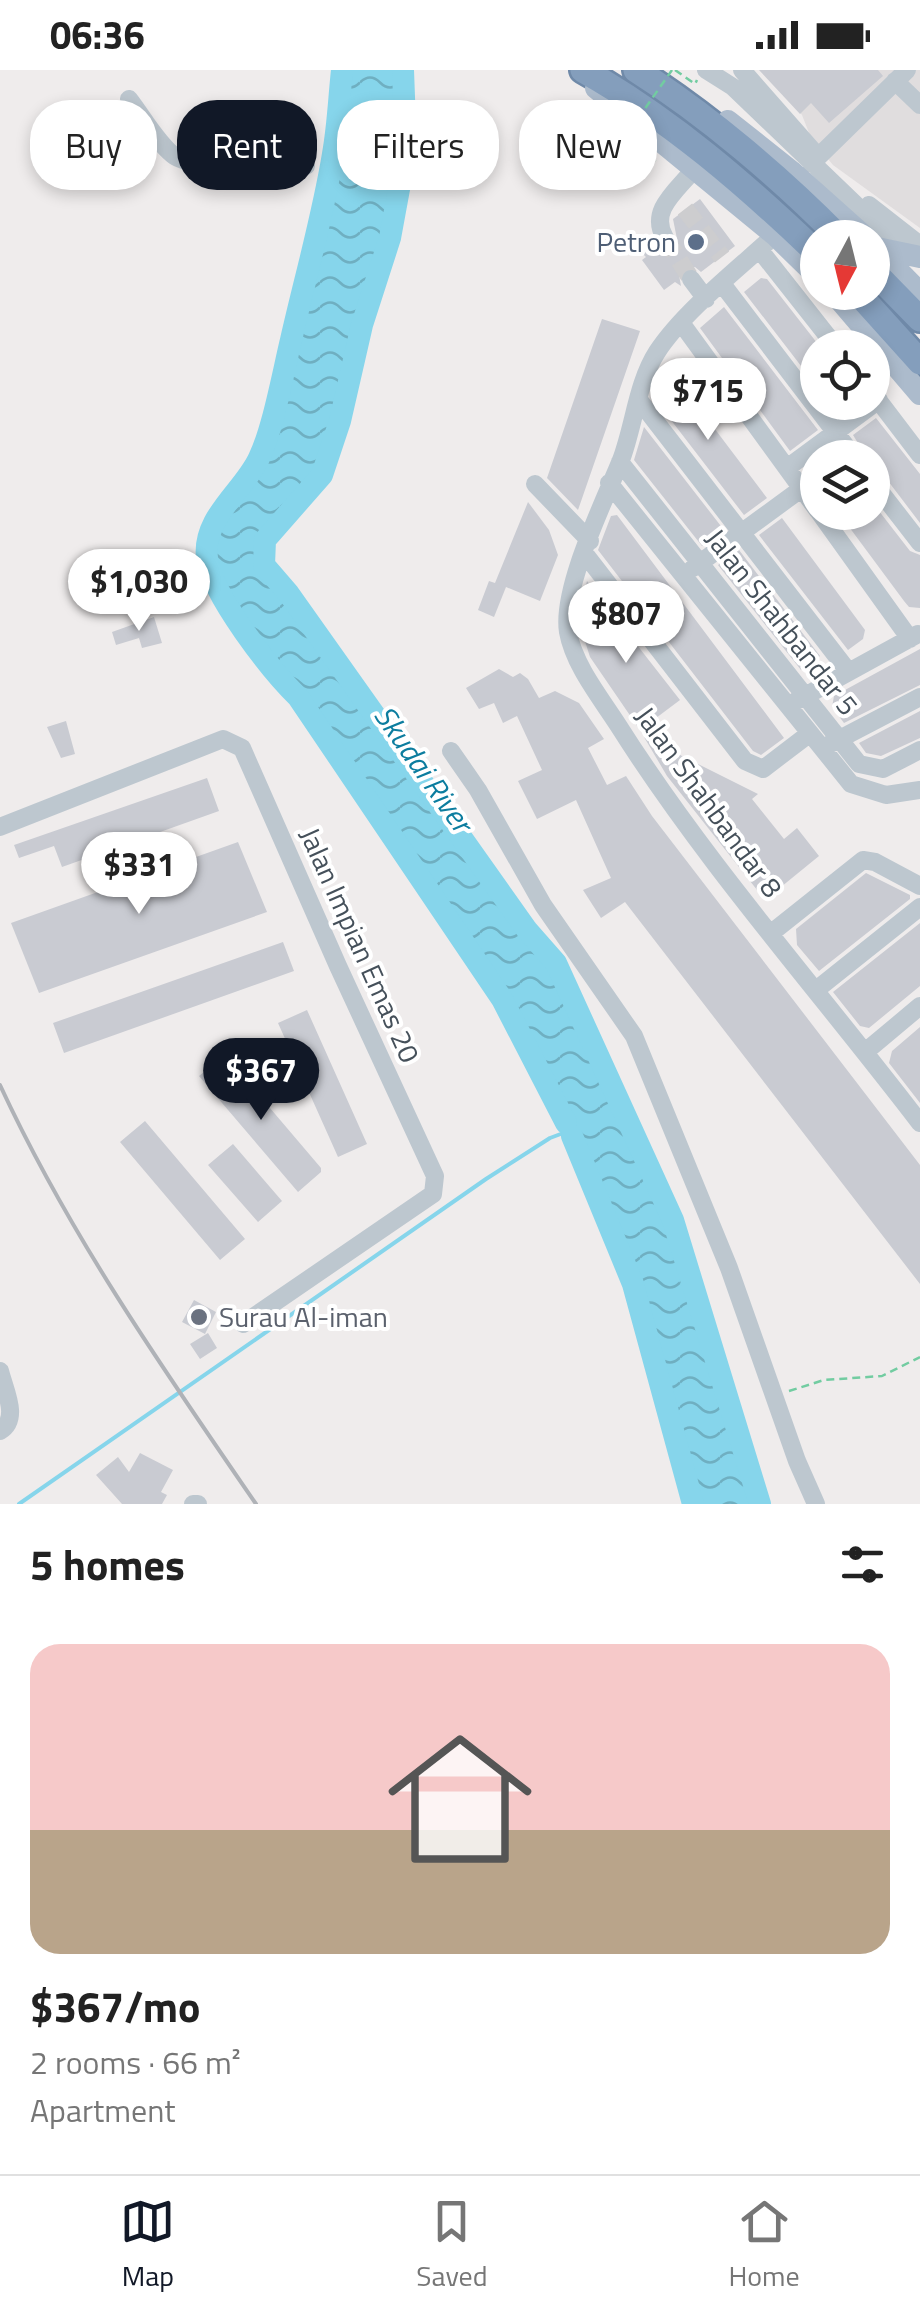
<!DOCTYPE html>
<html lang="en">
<head>
<meta charset="utf-8">
<style>
	:root { --surface:#fff; --page:#f6f6f6; --text:#222; --muted:#767676; --line:#e0e0e0; --accent:#111827 }
	body { margin:0; font-family:"Titillium Web",sans-serif; background:var(--page); color:var(--text); height:100vh; display:flex; flex-direction:column; font-size:38px; white-space:nowrap }
	* { box-sizing:border-box; margin:0 }
	p { font-size:32px; color:var(--muted) }
	.icon { flex:none; width:55px; height:55px; fill:none; stroke:currentColor; stroke-width:2; stroke-linecap:round; stroke-linejoin:round }
	.map { position:relative; height:1434px; overflow:hidden }
	.panel { display:flex; flex-direction:column; background:var(--surface); flex:1 }
	.panel>* { flex:none }
	.top-card { position:absolute; left:30px; top:30px; width:860px; height:90px; display:flex; gap:20px }
	.needle { width:65px; rotate:187deg }
	.controls { position:absolute; left:800px; top:150px; display:grid; gap:20px }
	.controls a { display:grid; place-items:center; width:90px; height:90px; border-radius:50%; background:var(--surface); box-shadow:0 5px 15px #0003; font-size:50px }
	.price { position:absolute; translate:-50% -85px; padding:0 22px; border-radius:35px; background:#fff; color:#222; font-size:32px; line-height:65px; filter:drop-shadow(0 2px 5px #0008) }
	.price::after { content:''; position:absolute; left:50%; top:60px; width:30px; height:22px; margin-left:-15px; background:inherit; clip-path:polygon(0 0,100% 0,50% 100%) }
	.price.active { background:var(--accent); color:#fff }
	ul { padding:0; list-style:none }
	li { display:grid; align-content:center; gap:20px; height:530px; padding:0 30px }
	li+li { border-top:2px solid var(--line) }
	li span { display:grid; place-items:center; height:310px; border-radius:30px; color:#555 }
	li>.icon { margin-inline-start:auto }
	span .icon { width:180px; height:180px; fill:#fffc; stroke-width:1 }
	li b { font-size:42px }
	h2 { display:flex; justify-content:space-between; align-items:center; height:120px; padding:0 30px; font-size:42px }
	.chip { padding:0 35px; border-radius:40px; background:var(--surface); box-shadow:0 5px 15px #0003; font-size:35px; line-height:90px }
	.chip.active { background:var(--accent); color:#fff }
	.status { display:flex; justify-content:space-between; align-items:center; height:70px; padding:0 50px; background:var(--surface); direction:ltr }
	.status svg { height:28px; fill:currentColor }
	.menu { display:flex; justify-content:space-around; align-items:center; height:140px; border-top:2px solid var(--line); background:var(--surface); font-size:28px; color:var(--muted) }
	.menu a { display:grid; justify-items:center; gap:5px }
	.menu .active { color:var(--accent) }
	.map>svg:first-child { display:block }
	.education { fill:#e0ddde }
	.water { fill:url(#water-waves) }
	.lines { fill:none; stroke-linecap:round; stroke-linejoin:round }
	.stream { stroke:#86d5eb; stroke-width:4 }
	.river { stroke:#86d5eb; stroke-width:22 }
	.building { fill:#c9cbd2 }
	.minor-tunnel { stroke:#cdcdcf; stroke-width:18; stroke-dasharray:18 9; stroke-linecap:butt }
	.highway-casing { stroke:#6f89a8; stroke-width:30 }
	.path { stroke:#72cca1; stroke-width:2.5; stroke-dasharray:8 5; stroke-linecap:butt }
	.minor { stroke:#bdc7cf; stroke-width:18 }
	.major { stroke:#acbbcc; stroke-width:22 }
	.highway { stroke:#849ebc; stroke-width:25 }
	.rail { stroke:#afb2b7; stroke-width:4 }
	.path-bridge { stroke:#72cca1; stroke-width:2.5; stroke-dasharray:8 5; stroke-linecap:butt }
	.service-dot { fill:#5c6f8a; stroke:#fff; stroke-width:4 }
	.worship-dot { fill:#6b7280; stroke:#fff; stroke-width:4 }
	.labels { text-anchor:middle; stroke-width:8; stroke-linejoin:round; paint-order:stroke }
	.service-label { font-size:28px; fill:#4e5e75; stroke:#fff; text-anchor:end }
	.street-label { font-size:28px; fill:#45505a; stroke:#fff }
	.worship-label { font-size:28px; fill:#5b616d; stroke:#fff; text-anchor:start }
	.water-label { font-size:30px; font-style:italic; fill:#0c7d9f; stroke:#fff }
</style>
</head>
<body>
<div class="status"><b>06:36</b><svg viewBox="0 0 49 12"><path d="M0 12V9h3v3zM5 12V6h3v6zM10 12V3h3v9zM15 12V0h3v12zM26 1h20v11H26zM47 4h2v5h-2z"/></svg></div>
<div class="map">
<svg width="920" height="1434" viewBox="0 0 920 1434">
	<defs>
		<pattern id="water-waves" width="16" height="10" patternUnits="userSpaceOnUse" patternTransform="scale(2.5)"><rect width="16" height="10" fill="#86d5eb"/><path d="M0 5q4-4 8 0t8 0" fill="none" stroke="#6fafc1"/></pattern>
	</defs>
	<rect width="100%" height="100%" fill="#efecec"/>
	<path class="education" d="M767,0H920V158L833,95L811,68L802,45Z"/>
	<path class="water" d="M342,0H403L406,81L390,168L362,255L340,351L322,405L265,470L264,495L289,524L527,860L556,893L673,1150L760,1434H693L633,1214L572,1066L502,929L298,627C272,602 211,524 207,488C202,447 244,421 259,388C273,359 283,303 291,270C305,208 323,146 333,84C338,56 339,28 342,0Z"/>
	<g class="lines">
		<path class="stream" d="M19,1434L486,1109L550,1068L574,1059"/>
		<path class="river" d="M342,0C339,28 338,56 333,84C323,146 305,208 291,270C283,303 273,359 259,388C244,421 202,447 207,488C211,524 272,602 298,627L502,929L566,1053
			M403,0L406,81L390,168L362,255L340,351L322,405L265,470L264,495L289,524L527,860L556,893L673,1150L760,1434
			M572,1066L633,1214L693,1434"/>
	</g>
	<path class="building" d="M759,0H878L883,6L829,53L811,33L800,44Z
		M700,129L735,176L701,202L695,197L684,199L679,205L681,216L675,212L664,220L642,190L646,187L643,184L655,175L664,180L674,176L677,169L673,149Z
		M761,208L767,209L821,278H818V318L744,222Z
		M724,237L818,360L790,381L700,258Z
		M602,249L640,261L578,440L547,408Z
		M671,301L767,428L744,445L654,328L662,303Z
		M876,348L920,404V453L882,403L872,399V388H867L853,365Z
		M644,357L724,460L702,476L634,390Z
		M528,432L549,460L558,485L540,531L506,517L494,547L478,540L489,511L495,513Z
		M872,432L910,481L920,485V538L909,537L904,531L838,442H872Z
		M617,445L784,668L761,685L753,681L598,480L611,446Z
		M782,448L865,560L863,569L848,580L759,465Z
		M739,480L820,586L801,600L718,495Z
		M587,511L680,630L640,660L590,587L582,562L600,549L583,527Z
		M154,547L162,573L142,578L139,568L116,575L112,562Z
		M920,579V615L844,653L832,637L834,626Z
		M499,599L513,607L520,603L528,609L539,628L555,621L579,633L604,669L588,678L607,715L626,706L652,746L920,1095V1214L625,832L601,848L583,820L611,808L576,730L537,749L518,711L542,700L517,646L503,653L494,633L479,639L466,618Z
		M920,641V668L881,686L866,683L859,673Z
		M66,651L75,684L61,688L47,657Z
		M644,667L758,724L752,729L784,769L797,758L819,786L765,830L667,706Z
		M207,708L219,741L62,797L54,776L19,788L14,775Z
		M238,772L267,842L39,923L11,853Z
		M866,803L910,825V829L819,901L797,875L796,859Z
		M920,853V916L869,958L860,956L833,922Z
		M283,872L294,901L64,983L53,953Z
		M307,940L367,1074L338,1087L278,953Z
		M920,957V1033L889,993L892,981Z
		M225,985L321,1098V1102L298,1122L199,1006Z
		M145,1051L245,1169L220,1190L120,1072Z
		M233,1074L282,1131L258,1152L208,1095Z
		M194,1230L216,1242L205,1264L182,1252Z
		M208,1263L217,1278L200,1289L190,1274Z
		M140,1383L173,1400L161,1422L167,1425L162,1434H122L96,1405L118,1387L129,1402Z"/>
	<g class="lines">
		<path class="minor-tunnel" d="M685,139L722,187
			M665,168L691,209"/>
		<g class="highway-casing">
			<path id="highway" d="M583,0C670,49 746,115 818,184
				M636,0C707,45 781,108 840,168
				M872,200L920,249
				M857,222L920,292"/>
		</g>
		<path class="path" d="M675,0L695,14L697,10
			M623,70L656,91
			M789,1321L824,1310L882,1306L920,1287"/>
		<path class="minor" d="M706,0L733,17L906,183
			M742,0L814,82
			M895,11L920,35
			M129,29C143,47 156,71 173,85C191,101 279,95 306,96
			M811,94L907,0
			M869,135L920,175
			M775,165C739,198 683,242 657,282C637,313 634,356 621,390C604,432 561,519 568,562C574,595 600,627 618,655C706,794 820,922 920,1053
			M665,168C648,140 678,120 695,98
			M759,179L837,278
			M691,209L706,229
			M723,215L855,388
			M682,254L818,441
			M872,322L920,385
			M639,330L848,601
			M620,392L859,694L883,699L920,680
			M787,398L879,330
			M872,411L920,473
			M609,413L851,714L886,725L920,720
			M535,414L590,471
			M819,442L910,569
			M585,484L745,691L763,699L809,664
			M693,498L801,419
			M796,631L918,564
			M830,674L920,627
			M451,681L478,720L543,835L634,966L729,1198L797,1391L816,1434
			M0,757L223,669L242,678L338,896L435,1106L433,1124L243,1254
			M770,864L863,790L875,792L920,816
			M816,920L920,837
			M865,982L920,936
			M0,1301C5,1321 20,1349 0,1361
			M193,1434H198"/>
		<path class="major" d="M596,18L775,165L818,207
			M728,51L791,101L866,168
			M872,174L920,223
			M877,178L920,187
			M833,222L920,324"/>
		<use href="#highway" class="highway"/>
		<path class="rail" d="M0,1015C69,1164 163,1299 256,1434"/>
		<path class="path-bridge" d="M623,70L672,0"/>
	</g>
	<circle class="service-dot" cx="696" cy="172" r="10"/>
	<circle class="worship-dot" cx="199" cy="1247" r="10"/>
	<g class="labels">
		<g class="service-label">
			<text x="676" y="182">Petron</text>
		</g>
		<g class="street-label">
			<text transform="translate(782 552) rotate(52)" y="10">Jalan Shahbandar 5</text>
			<text transform="translate(709 732) rotate(54)" y="10">Jalan Shahbandar 8</text>
			<text transform="translate(360 875) rotate(66)" y="10">Jalan Impian Emas 20</text>
		</g>
		<g class="worship-label">
			<text x="219" y="1257">Surau Al-iman</text>
		</g>
		<g class="water-label">
			<text transform="translate(423 699) rotate(55)" y="10">Skudai River</text>
		</g>
	</g>
</svg>
<div class="controls">
<a><svg class="needle" viewBox="-14 -14 28 28"><path d="M0-13l5 13h-10z" fill="#e53935"/><path d="M0 13l5-13h-10z" fill="#767676"/></svg></a>
<a><svg class="icon" aria-label="locate" viewBox="0 0 24 24"><circle cx="12" cy="12" r="6"/><path d="M12 2v4M12 18v4M2 12h4M18 12h4"/></svg></a>
<a><svg class="icon" aria-label="layers" viewBox="0 0 24 24"><path d="M12 4l9 5-9 5-9-5zM3 14l9 5 9-5"/></svg></a>
</div>
<b class="price" style="left:708px;top:373px">$715</b>
<b class="price" style="left:139px;top:564px">$1,030</b>
<b class="price" style="left:626px;top:596px">$807</b>
<b class="price" style="left:139px;top:847px">$331</b>
<b class="price active" style="left:261px;top:1053px">$367</b>
<div class="top-card">
<a class="chip">Buy</a>
<a class="chip active">Rent</a>
<a class="chip">Filters</a>
<a class="chip">New</a>
</div>
</div>
<section class="panel">
<h2>5 homes<svg class="icon" aria-label="filters" viewBox="0 0 24 24"><path d="M4 7h16M4 17h16"/><circle cx="9" cy="7" r="2"/><circle cx="15" cy="17" r="2"/></svg></h2>
<ul>
<li><span style="background:linear-gradient(#f6c9c9 60%,#b9a48a 0)"><svg class="icon" aria-label="home" viewBox="0 0 24 24"><path d="M3 11l9-7 9 7M6 9v11h12V9"/></svg></span><div><b>$367/mo</b><p>2 rooms · 66 m²</p><p>Apartment</p></div></li>
</ul>
</section>
<nav class="menu">
<a class="active"><svg class="icon" aria-label="map" viewBox="0 0 24 24"><path d="M3 6l6-2 6 2 6-2v14l-6 2-6-2-6 2zM9 4v14M15 6v14"/></svg>Map</a>
<a><svg class="icon" aria-label="saved" viewBox="0 0 24 24"><path d="M7 4h10v16l-5-4-5 4z"/></svg>Saved</a>
<a><svg class="icon" aria-label="home" viewBox="0 0 24 24"><path d="M3 11l9-7 9 7M6 9v11h12V9"/></svg>Home</a>
</nav>
</body>
</html>
